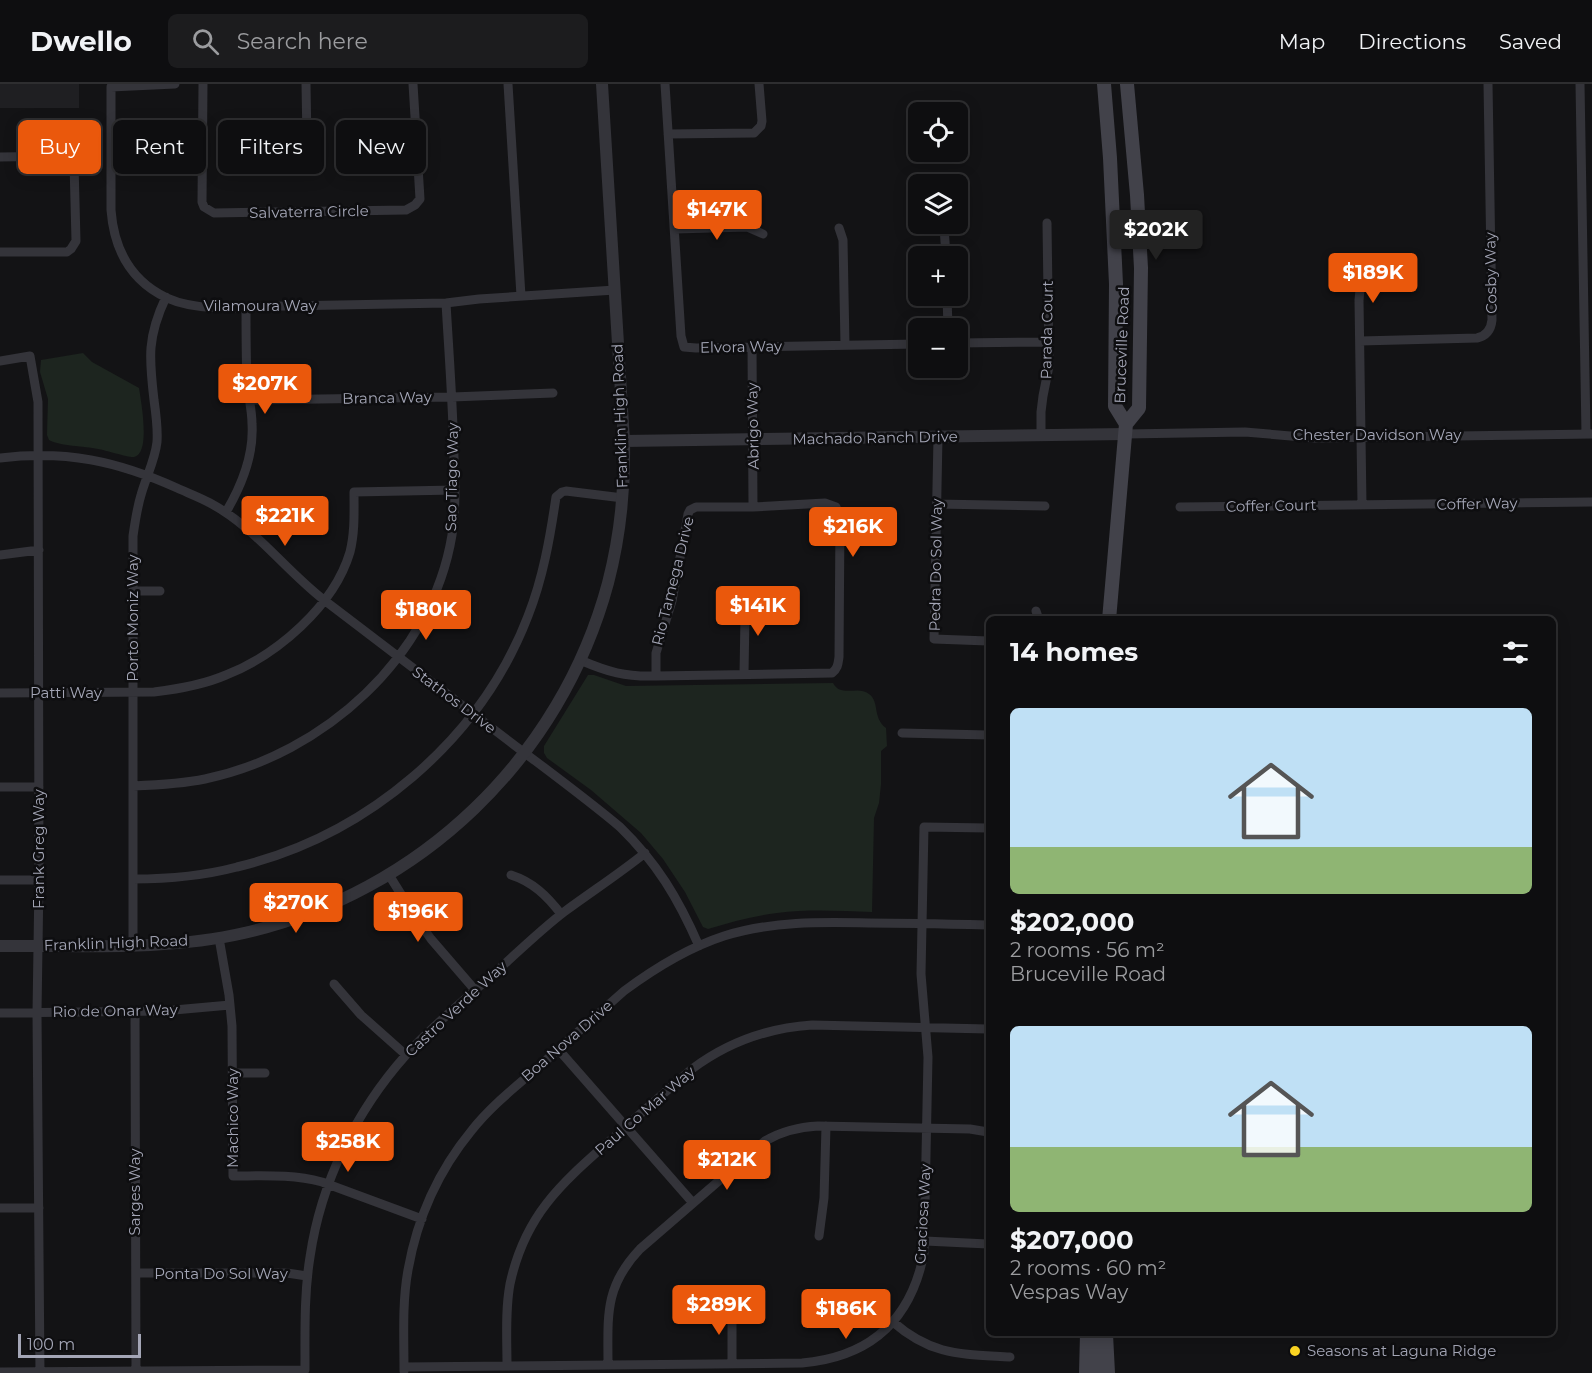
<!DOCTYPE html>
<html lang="en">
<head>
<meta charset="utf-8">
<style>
	:root { --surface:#0e0e10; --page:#1c1c1e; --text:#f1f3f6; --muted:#9b9c9f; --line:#2e2e30; --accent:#ea580c }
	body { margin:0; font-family:Montserrat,sans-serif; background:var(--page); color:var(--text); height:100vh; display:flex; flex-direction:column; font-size:22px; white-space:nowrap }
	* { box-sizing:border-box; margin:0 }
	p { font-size:20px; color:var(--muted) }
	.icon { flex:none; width:33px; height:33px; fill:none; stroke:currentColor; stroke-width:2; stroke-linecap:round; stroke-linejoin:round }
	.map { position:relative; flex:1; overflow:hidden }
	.side { position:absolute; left:986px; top:532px; width:570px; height:720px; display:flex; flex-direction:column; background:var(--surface); border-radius:9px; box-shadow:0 3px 15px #0003,0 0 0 2px var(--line) }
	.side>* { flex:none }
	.banner { position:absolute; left:18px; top:36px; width:570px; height:54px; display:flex; gap:12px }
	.controls { position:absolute; left:908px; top:18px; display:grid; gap:12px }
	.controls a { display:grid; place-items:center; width:60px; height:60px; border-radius:9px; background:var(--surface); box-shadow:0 3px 15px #0003,0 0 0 2px var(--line); font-size:30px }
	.scale { position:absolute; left:18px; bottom:15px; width:123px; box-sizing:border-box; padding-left:6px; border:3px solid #a4a6b6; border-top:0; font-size:16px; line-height:21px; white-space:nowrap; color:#a4a6b6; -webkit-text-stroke:4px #0e0e10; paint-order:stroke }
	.price { position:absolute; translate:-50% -51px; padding:0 14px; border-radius:6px; background:var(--accent); color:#fff; font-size:20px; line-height:39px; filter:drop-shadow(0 2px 3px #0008) }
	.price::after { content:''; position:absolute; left:50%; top:36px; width:18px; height:14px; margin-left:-9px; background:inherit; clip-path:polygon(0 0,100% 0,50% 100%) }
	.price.on { background:#222; color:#fff }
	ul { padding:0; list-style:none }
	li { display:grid; align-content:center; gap:12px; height:318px; padding:0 24px }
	li span { display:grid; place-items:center; height:186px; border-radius:9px; color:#555 }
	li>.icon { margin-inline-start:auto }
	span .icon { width:108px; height:108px; fill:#fffc; stroke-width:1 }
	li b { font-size:26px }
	h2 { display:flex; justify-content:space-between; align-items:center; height:72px; padding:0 24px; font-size:26px }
	.pill { padding:0 21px; border-radius:9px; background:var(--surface); box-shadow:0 3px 15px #0003,0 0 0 2px var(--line); font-size:21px; line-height:54px }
	.pill.on { background:var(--accent); color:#fff }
	header { display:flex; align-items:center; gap:36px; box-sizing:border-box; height:84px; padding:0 30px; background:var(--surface); border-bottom:2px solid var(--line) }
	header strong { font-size:28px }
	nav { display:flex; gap:33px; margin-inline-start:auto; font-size:21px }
	.search { width:420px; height:54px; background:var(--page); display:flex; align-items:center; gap:15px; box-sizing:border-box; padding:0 21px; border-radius:9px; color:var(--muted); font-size:22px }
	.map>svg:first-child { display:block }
	.built { fill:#1f1f22 }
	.green { fill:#1d251f }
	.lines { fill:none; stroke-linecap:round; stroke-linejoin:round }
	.minor { stroke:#34343a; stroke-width:9 }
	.tertiary { stroke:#34343a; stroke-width:12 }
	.secondary { stroke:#42424a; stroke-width:14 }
	.poi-dot { fill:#fcd623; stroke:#0e0e10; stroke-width:2 }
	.labels { text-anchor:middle; stroke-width:5; stroke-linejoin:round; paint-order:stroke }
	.street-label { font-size:15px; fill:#a4a6b6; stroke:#0e0e10 }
	.poi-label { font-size:15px; fill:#a4a6b6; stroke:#0e0e10; text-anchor:start }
</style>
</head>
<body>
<header>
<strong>Dwello</strong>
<div class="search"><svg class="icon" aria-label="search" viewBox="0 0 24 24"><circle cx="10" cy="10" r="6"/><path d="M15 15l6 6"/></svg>Search here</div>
<nav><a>Map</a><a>Directions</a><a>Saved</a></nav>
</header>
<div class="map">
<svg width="1592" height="1289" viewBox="0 0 1592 1289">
	<rect width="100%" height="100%" fill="#131315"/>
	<path class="built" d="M0,0H79V24H0Z"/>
	<path class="green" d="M83,269L92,278L139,304C141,317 151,370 134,373C130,374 105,366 98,365C85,362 59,362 49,356L47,351L48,315L40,288L41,276Z
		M588,591H594L626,602L833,599C841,614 858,601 869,610C880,618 872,633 886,644L887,662L881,667V700L879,719L874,734L872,828C840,827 809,825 777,829C754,832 731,838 708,845L703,843L685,808L663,775L641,749L591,706L547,674L544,669V662Z"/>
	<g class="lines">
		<path class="minor" d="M175,0L111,3V126C114,165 131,197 167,214C200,229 250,223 285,222C339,221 392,220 446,219L479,215L615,206
			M203,0L202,118L204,123L214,129L406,126L415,121L420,115L413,0
			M306,0L307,58
			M508,0L521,212
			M665,0L681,252L684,263L696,264L918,260
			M1580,0L1586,350
			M668,50L754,49L761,42L762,37L759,0
			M0,73L66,72L72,75L74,79L76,157L71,165L67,168H0
			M944,143L946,172
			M839,144L843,156L845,261
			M675,145L747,143L763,150
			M947,212L948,244
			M1360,257L1477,254C1486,252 1491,246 1492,236L1488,0
			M957,259L1049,258
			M752,262L753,423
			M0,277L30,272L38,318L39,796L37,929L40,1289
			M250,316L452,313L553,309
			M1126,350L1245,348L1314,354L1592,350
			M1041,351V328L1043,312L1049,282L1047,139
			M938,353L934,555L988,557
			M0,374C66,366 117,377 177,404C188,409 199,413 210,419C255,443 284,485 324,516C384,562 444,608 505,654C543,683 583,712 620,743C657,779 678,814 699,862
			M937,420L1045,422
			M1362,421L1359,216L1361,196L1366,179
			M1180,423L1592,418
			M226,428C242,401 254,372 252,340C252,325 248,312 247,298C246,273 246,248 246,223
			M0,471L39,466
			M133,507H160
			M741,521L745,532L744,590
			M1036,527L1039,536
			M580,576C608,588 625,593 656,592L832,589C838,584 838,580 839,573L840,434L836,423L825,419L753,423H696L690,426L688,430L672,517L656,569V592
			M0,609L154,608C179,605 203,601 226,591C277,571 334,522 350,468C355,448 354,428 354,408L455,406
			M902,649L988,651
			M133,702C157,701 181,700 205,695C324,670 432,573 452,451C456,425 455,399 454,374C453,322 449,271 446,219
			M0,703H39
			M389,791L414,831L431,855L475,906
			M511,791C533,798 547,812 561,830
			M133,795C168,795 203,792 237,783C366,752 480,657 528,532C543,494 550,454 556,413L562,408L566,407L623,414
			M0,796H39
			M219,854L229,911L232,942L233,1092C263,1092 292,1090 322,1098L422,1135
			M133,861V452C135,438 137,424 141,411C146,393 155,376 157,358C158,344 156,330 154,316C149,274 147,253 166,213
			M334,900L361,931L406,971
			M135,928L136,1288
			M0,929L163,927L230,921
			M558,965L693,1119
			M233,989H265
			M0,1124H39
			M819,1152L824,1114L826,1042
			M925,1157L988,1160
			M136,1189H287L307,1192
			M732,1225V1279
			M893,1238C932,1272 961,1270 1010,1273
			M608,1281C608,1232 604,1203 640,1165L765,1057C782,1047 798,1043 818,1042L970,1045L988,1048
			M507,1282C507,1255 505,1227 510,1200C525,1130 562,1099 613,1054C639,1031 665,1008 692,985C728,958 767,944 812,941L988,945
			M404,1283L802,1279C870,1273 911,1236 924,1169L928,973L921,890L924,743L988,744
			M404,1287C404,1253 402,1219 408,1186C417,1135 439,1086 472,1046C490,1023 513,1005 535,986C565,959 595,933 624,907C655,884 687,864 724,852C772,837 820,838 869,839C909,839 949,840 988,841
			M0,1288L305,1286C305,1248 304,1210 310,1173C321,1098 356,1027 406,971C431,943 461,919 489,894C514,872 538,848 564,828C591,808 619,790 645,769"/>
		<path class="tertiary" d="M624,357L1126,350
			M0,862C80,861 166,867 244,849C420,809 561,674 608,499C620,453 625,405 624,357L602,0"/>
		<path class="secondary" d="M1104,0L1110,74L1116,200L1115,322L1126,340L1109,536
			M1126,340L1139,324L1141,184L1137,111L1127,0
			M1106,1250L1108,1289
			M1098,1255V1289
			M1086,1289L1087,1250"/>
	</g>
	<circle class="poi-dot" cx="1295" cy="1267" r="6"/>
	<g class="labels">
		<g class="street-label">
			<text transform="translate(309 128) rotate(-1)" y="5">Salvaterra Circle</text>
			<text transform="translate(1491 189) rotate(-91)" y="5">Cosby Way</text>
			<text x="260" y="227">Vilamoura Way</text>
			<text transform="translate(1047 246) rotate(-89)" y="5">Parada Court</text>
			<text transform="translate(1122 261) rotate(-88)" y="5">Bruceville Road</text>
			<text transform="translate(741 263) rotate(-1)" y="5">Elvora Way</text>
			<text transform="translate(387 314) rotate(-1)" y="5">Branca Way</text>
			<text transform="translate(620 332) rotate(-92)" y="5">Franklin High Road</text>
			<text transform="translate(753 342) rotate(-91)" y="5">Abrigo Way</text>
			<text x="1377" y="356">Chester Davidson Way</text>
			<text transform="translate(875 354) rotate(-1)" y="5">Machado Ranch Drive</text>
			<text transform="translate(452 393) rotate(-89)" y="5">Sao Tiago Way</text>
			<text transform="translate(1477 420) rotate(-1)" y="5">Coffer Way</text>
			<text transform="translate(1271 422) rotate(-1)" y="5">Coffer Court</text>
			<text transform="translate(936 481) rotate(-89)" y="5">Pedra Do Sol Way</text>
			<text transform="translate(673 497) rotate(-76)" y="5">Rio Tamega Drive</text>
			<text transform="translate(133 534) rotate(-90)" y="5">Porto Moniz Way</text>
			<text x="66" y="614">Patti Way</text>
			<text transform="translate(454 616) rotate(37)" y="5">Stathos Drive</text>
			<text transform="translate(39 765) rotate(-90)" y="5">Frank Greg Way</text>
			<text transform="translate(116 859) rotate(-2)" y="5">Franklin High Road</text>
			<text transform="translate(456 925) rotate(-43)" y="5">Castro Verde Way</text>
			<text transform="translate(115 927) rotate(-1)" y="5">Rio de Onar Way</text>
			<text transform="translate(567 957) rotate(-41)" y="5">Boa Nova Drive</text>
			<text transform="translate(645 1027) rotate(-41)" y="5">Paul Co Mar Way</text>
			<text transform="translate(233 1034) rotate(-90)" y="5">Machico Way</text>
			<text transform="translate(135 1108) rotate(-90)" y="5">Sarges Way</text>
			<text transform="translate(923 1130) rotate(-87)" y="5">Graciosa Way</text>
			<text x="221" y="1195">Ponta Do Sol Way</text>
		</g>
		<g class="poi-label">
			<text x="1307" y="1272">Seasons at Laguna Ridge</text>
		</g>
	</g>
</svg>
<div class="controls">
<a><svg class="icon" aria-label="locate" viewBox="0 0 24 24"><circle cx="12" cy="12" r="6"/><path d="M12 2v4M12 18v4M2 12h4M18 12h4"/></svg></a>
<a><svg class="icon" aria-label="layers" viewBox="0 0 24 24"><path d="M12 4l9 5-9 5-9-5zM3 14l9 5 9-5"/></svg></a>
<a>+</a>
<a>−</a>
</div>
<div class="scale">100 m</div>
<b class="price" style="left:717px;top:157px">$147K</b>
<b class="price on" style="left:1156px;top:177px">$202K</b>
<b class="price" style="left:1373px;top:220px">$189K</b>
<b class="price" style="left:265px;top:331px">$207K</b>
<b class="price" style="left:285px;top:463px">$221K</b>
<b class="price" style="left:853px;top:474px">$216K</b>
<b class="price" style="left:758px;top:553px">$141K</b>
<b class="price" style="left:426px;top:557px">$180K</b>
<b class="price" style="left:296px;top:850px">$270K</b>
<b class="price" style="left:418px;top:859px">$196K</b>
<b class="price" style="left:348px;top:1089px">$258K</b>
<b class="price" style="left:727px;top:1107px">$212K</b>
<b class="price" style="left:719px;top:1252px">$289K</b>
<b class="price" style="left:846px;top:1256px">$186K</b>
<div class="banner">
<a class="pill on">Buy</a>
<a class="pill">Rent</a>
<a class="pill">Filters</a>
<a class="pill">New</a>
</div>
<section class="side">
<h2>14 homes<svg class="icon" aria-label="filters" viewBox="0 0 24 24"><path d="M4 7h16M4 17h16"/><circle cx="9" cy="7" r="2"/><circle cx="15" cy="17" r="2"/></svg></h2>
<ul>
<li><span style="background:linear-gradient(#bfe0f5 75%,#8fb573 0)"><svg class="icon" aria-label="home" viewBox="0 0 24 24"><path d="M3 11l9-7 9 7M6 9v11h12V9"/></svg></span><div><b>$202,000</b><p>2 rooms · 56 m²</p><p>Bruceville Road</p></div></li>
<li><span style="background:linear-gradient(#bfe0f5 65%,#8fb573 0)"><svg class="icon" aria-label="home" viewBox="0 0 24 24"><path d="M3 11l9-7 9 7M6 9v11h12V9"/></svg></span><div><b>$207,000</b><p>2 rooms · 60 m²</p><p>Vespas Way</p></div></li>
</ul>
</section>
</div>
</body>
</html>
